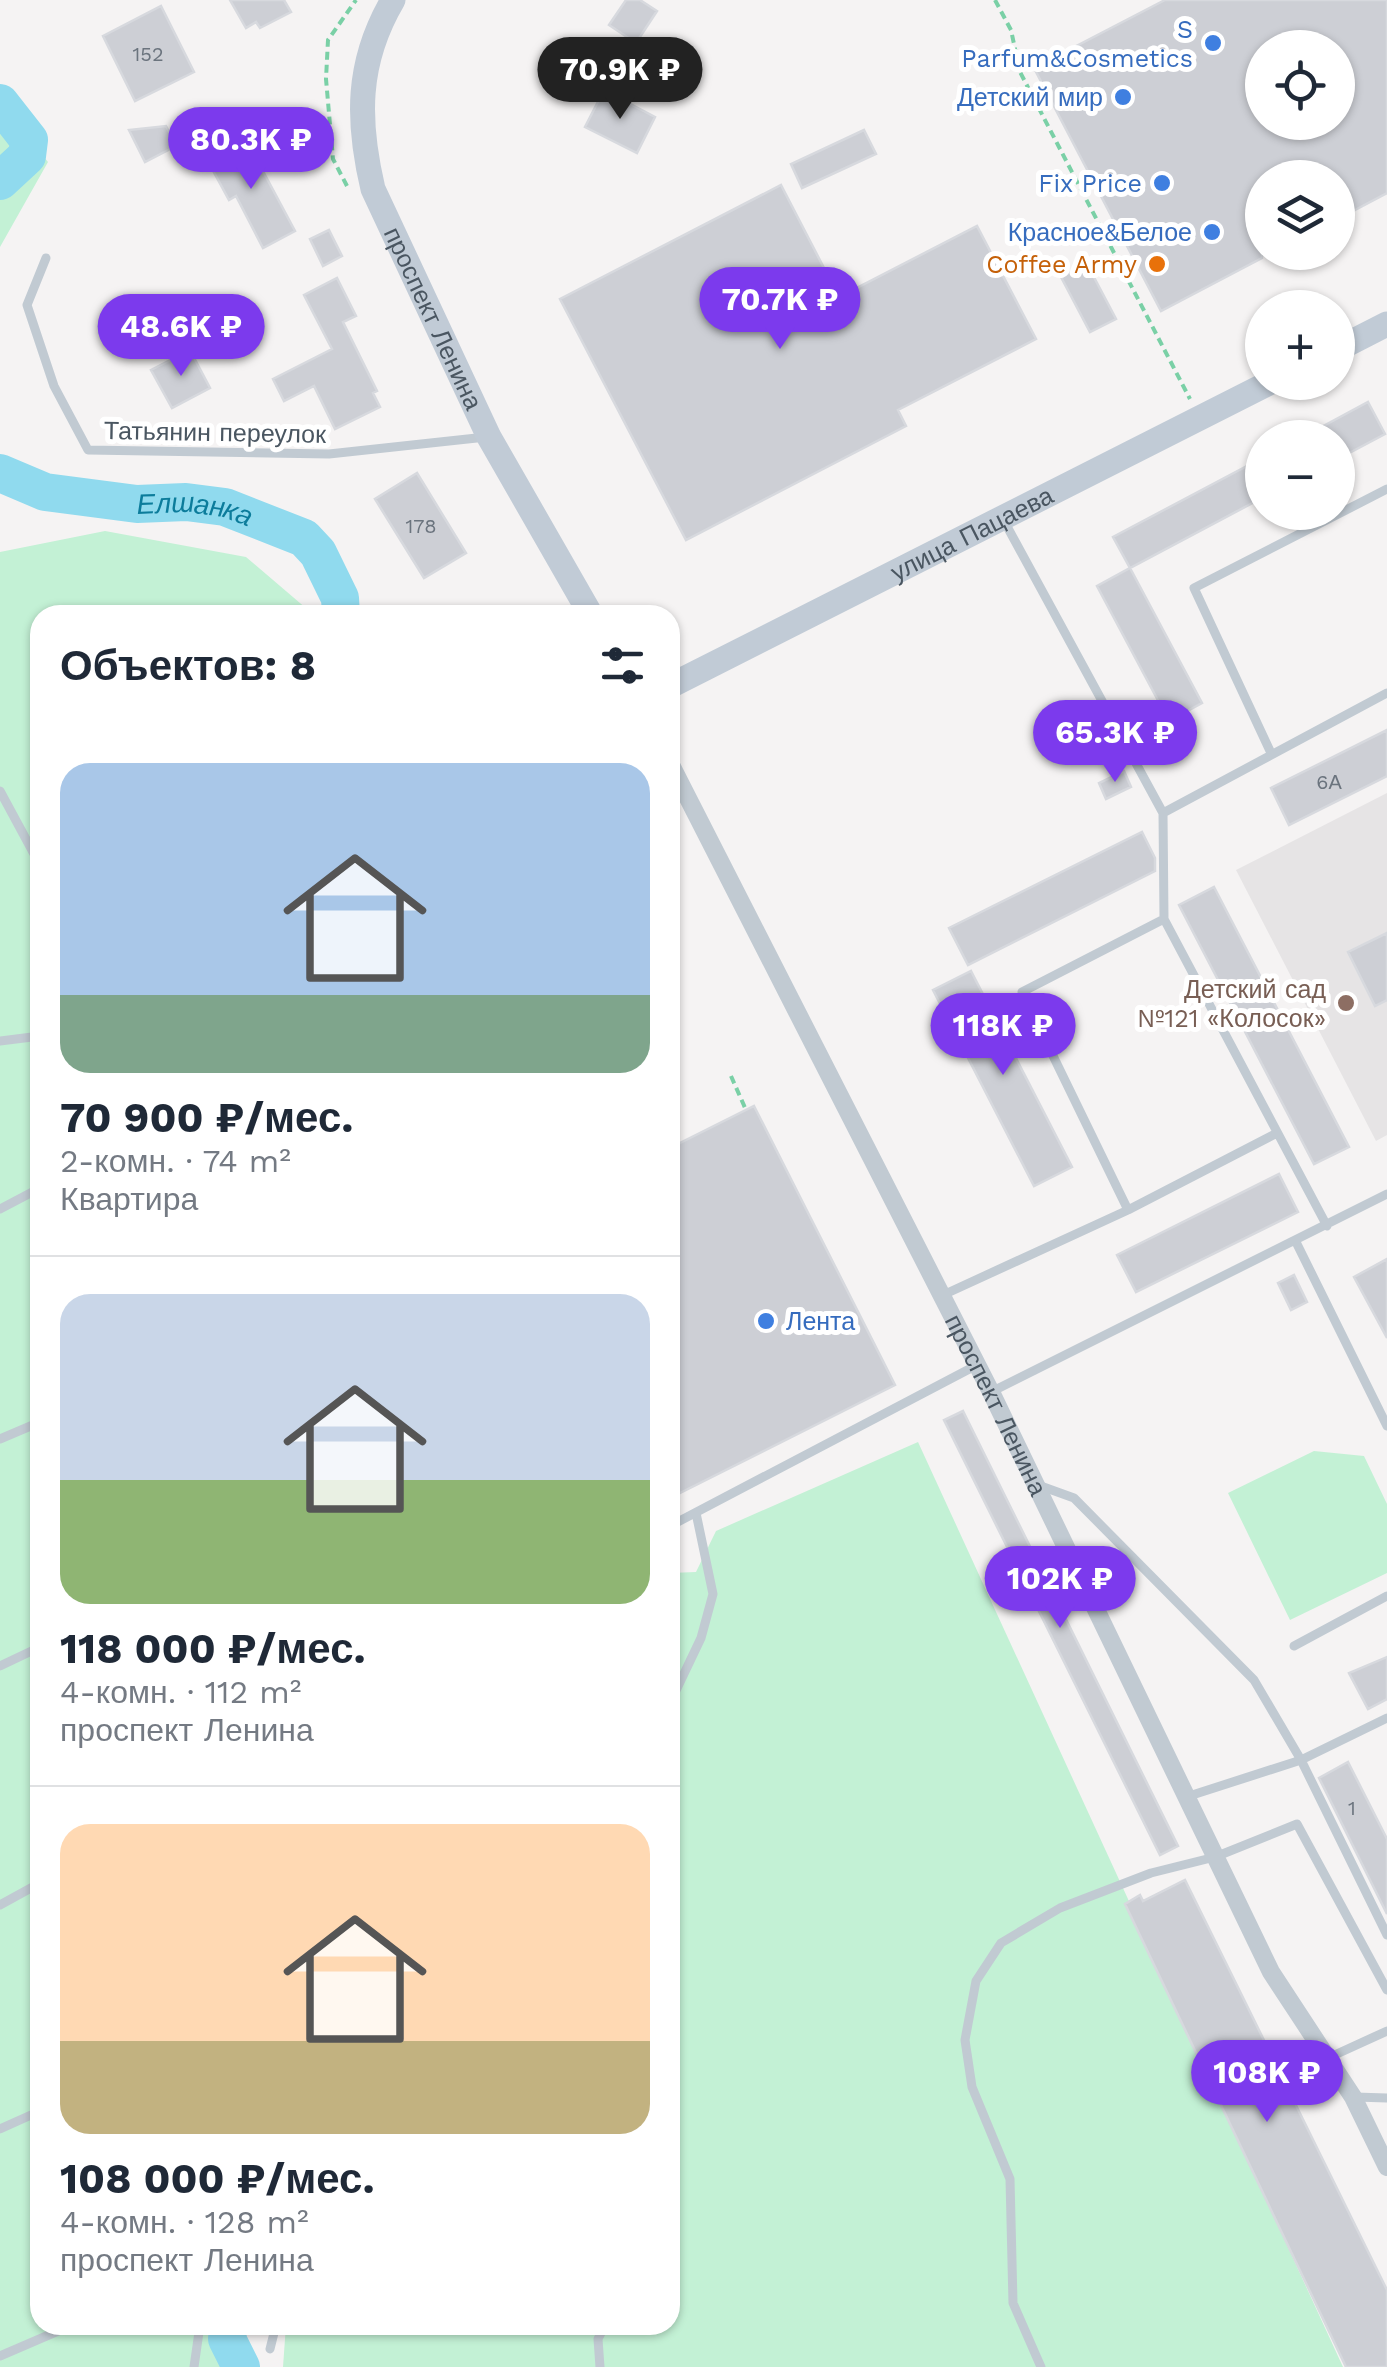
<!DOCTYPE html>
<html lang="ru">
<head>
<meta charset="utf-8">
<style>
	:root { --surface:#fff; --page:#f2f2f3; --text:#1f2937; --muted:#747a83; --line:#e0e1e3; --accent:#7c3aed }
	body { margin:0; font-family:"Work Sans",sans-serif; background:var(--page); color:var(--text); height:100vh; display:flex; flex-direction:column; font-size:38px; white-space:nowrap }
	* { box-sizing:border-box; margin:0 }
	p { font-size:32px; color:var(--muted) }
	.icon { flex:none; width:55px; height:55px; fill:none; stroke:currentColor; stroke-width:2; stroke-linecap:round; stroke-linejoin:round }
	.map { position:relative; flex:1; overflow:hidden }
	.details { position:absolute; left:30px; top:605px; width:650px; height:1730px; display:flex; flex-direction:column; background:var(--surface); border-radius:30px; box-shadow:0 2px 8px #0004 }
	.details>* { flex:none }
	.controls { position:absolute; left:1245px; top:30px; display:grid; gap:20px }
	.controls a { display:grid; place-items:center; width:110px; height:110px; border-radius:50%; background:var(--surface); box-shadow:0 2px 8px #0004; font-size:50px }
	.price { position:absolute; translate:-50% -85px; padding:0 22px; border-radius:35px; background:var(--accent); color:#fff; font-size:32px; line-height:65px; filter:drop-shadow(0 2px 5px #0008) }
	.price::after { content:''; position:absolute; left:50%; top:60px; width:30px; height:22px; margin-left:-15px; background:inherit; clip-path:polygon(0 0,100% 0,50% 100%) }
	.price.selected { background:#222; color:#fff }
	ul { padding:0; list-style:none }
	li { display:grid; align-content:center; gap:20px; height:530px; padding:0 30px }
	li+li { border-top:2px solid var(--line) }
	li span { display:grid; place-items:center; height:310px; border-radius:30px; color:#555 }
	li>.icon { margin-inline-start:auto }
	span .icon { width:180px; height:180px; fill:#fffc; stroke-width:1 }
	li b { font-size:42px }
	h2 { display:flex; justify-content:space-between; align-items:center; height:120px; padding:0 30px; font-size:42px }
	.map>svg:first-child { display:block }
	.education { fill:#e6e4e5 }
	.green { fill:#c3f1d5 }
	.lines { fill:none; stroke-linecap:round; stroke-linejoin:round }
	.river { stroke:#90daee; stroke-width:38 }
	.building { fill:#cdcfd5; stroke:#d7d9de; stroke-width:2.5; fill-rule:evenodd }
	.path { stroke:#7ad0a6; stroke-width:4; stroke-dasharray:8 5; stroke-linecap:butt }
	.lane { stroke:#c1cad2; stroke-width:9 }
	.street { stroke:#c1cad2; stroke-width:18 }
	.secondary { stroke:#c1cbd6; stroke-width:25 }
	.shop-dot { fill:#3f7fe0; stroke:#fff; stroke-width:4 }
	.food-dot { fill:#e8710a; stroke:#fff; stroke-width:4 }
	.education-dot { fill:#8d6e63; stroke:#fff; stroke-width:4 }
	.labels { text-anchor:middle; stroke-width:10; stroke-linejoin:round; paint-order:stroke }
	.number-label { font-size:20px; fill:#6b747e }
	.shop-label { font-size:25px; fill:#366cbe; stroke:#fff; text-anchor:end }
	.food-label { font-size:25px; fill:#c56008; stroke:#fff; text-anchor:end }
	.street-label { font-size:25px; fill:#4a5661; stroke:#fff }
	.education-label { font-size:25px; fill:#785e54; stroke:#fff; text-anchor:end }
	.water-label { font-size:28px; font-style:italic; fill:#0c7c9b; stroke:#fff }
</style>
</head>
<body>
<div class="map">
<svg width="1387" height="2367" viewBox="0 0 1387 2367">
	<rect width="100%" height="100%" fill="#f5f3f3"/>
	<path class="education" d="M1387,793V1135L1376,1141L1236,870Z"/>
	<path class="green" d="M0,102L48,162L0,247Z
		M105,531L246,557L314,615H40V2325H219L222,2367H0V552Z
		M918,1442L1343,2367H283L286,2325H670V1573L696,1572L716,1531Z
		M1314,1451L1364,1456L1387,1504V1573L1290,1620L1228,1493Z"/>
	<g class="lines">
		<g class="river">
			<path d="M0,103L29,140L27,156L0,181"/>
			<path id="s1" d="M0,473L45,492L137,504L186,502L225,507L304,538L318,553L340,598L341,615"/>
			<path d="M229,2325L227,2339L241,2367"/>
		</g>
	</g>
	<path class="building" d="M230,0H284L291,12L260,28L256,22L246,28Z
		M626,0H640L657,11L636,43L609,25Z
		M1165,0H1387V193L1338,219V178H1262V258L1161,311L1034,68ZM1262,48H1338V122H1262Z
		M161,6L194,72L135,101L103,36Z
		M604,90L655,117L637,153L585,127Z
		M166,126L176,146L145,162L129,130Z
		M864,130L876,154L802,188L791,164Z
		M227,142L234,155L250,147L295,231L263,248L236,196L229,200L204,154Z
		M781,185L839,297L977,226L1036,339L898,410L906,426L686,540L560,299Z
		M329,230L342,256L323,266L310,239Z
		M1087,264L1116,319L1090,332L1061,277Z
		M337,278L356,316L343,322L377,391L373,393L380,407L335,429L314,386L284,401L273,379L332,349L304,295Z
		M190,350L210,388L172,408L151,370Z
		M1368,402L1385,434L1338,459V438H1301Z
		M1262,458V498L1130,568L1113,537Z
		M417,473L466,553L424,578L375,499Z
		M1130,568L1202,703L1169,721L1097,586Z
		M1387,730V776L1289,825L1271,788Z
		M1124,771L1131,787L1106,799L1099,783Z
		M1142,832L1155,858V871L968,965L949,928Z
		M1214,887L1349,1147L1314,1164L1179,905Z
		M1387,933V1000L1375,1006L1348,952Z
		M971,971L1072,1167L1034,1186L933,990Z
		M754,1106L895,1385L670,1498V1148Z
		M1279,1174L1298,1212L1136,1292L1117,1255Z
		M1387,1259V1338L1354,1277Z
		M1294,1275L1307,1302L1291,1310L1278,1283Z
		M963,1411L1178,1846L1160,1855L944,1420Z
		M1387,1657V1699L1368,1709L1349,1673Z
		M1348,1762L1387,1839V1914L1319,1778Z
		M1185,1880L1387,2290V2367H1346L1125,1904L1140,1895L1143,1901Z"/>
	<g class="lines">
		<path class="path" d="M995,0L1011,30L1020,72L1190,399
			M347,186L333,159L326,79L328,40L356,0
			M731,1076L746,1110"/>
		<path class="lane" d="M46,258L27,305L54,386L88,450L329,454L486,437
			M1003,519L1163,813L1164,919L1022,992L1128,1210
			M1271,753L1194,588L1387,489
			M0,791L40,865
			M1163,813L1387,693
			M1164,919L1327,1226
			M0,1041L40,1036
			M0,1209L40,1188
			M1296,1242L1387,1426
			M943,1295L1128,1210L1277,1133
			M991,1392L1387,1194
			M0,1439L40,1422
			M1038,1485L1074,1498L1254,1680L1301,1760L1387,1935
			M670,1526L977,1365
			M1294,1646L1387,1596
			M0,1666L40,1647
			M670,1703L701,1638L713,1594L696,1513
			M1186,1797L1301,1760L1387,1718
			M0,1905L40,1883
			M1328,2058L1387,2031
			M1355,2097L1387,2098
			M0,2129L40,2111
			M270,2349L276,2325
			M0,2356L72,2325
			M194,2367L200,2325
			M600,2367L598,2339L605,2325
			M1041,2367L1013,2303L1010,2179L972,2087L965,2040L976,1981L1001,1943L1060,1908L1151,1873L1215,1857L1297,1824L1387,1990"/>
		<path class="street" id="s2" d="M670,763L991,1392L1271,1972L1353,2097L1387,2167"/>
		<g class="secondary">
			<path id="s3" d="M393,0C356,63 357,121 373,189L489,437L591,615"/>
			<path d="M1338,349L1387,324"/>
			<path id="s4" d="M670,686L1271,382"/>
		</g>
	</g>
	<g class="shop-dot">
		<circle cx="1213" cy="43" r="10"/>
		<circle cx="1123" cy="97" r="10"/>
		<circle cx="1162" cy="183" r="10"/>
		<circle cx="1212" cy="232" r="10"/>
		<circle cx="766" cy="1321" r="10"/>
	</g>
	<circle class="food-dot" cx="1157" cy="264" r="10"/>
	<circle class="education-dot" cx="1346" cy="1003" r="10"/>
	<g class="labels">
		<g class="number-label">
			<text x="148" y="61">152</text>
			<text x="421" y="533">178</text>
			<text x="1329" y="789">6А</text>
			<text x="1352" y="1815">1</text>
		</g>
		<g class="shop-label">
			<text x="1193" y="38">S<tspan x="1193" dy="29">Parfum&amp;Cosmetics</tspan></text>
			<text x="1103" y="106">Детский мир</text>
			<text x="1142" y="192">Fix Price</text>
			<text x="1192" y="241">Красное&amp;Белое</text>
			<text x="786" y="1330" text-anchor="start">Лента</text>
		</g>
		<g class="food-label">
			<text x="1137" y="273">Coffee Army</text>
		</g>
		<g class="street-label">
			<text dy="9" stroke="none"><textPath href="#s3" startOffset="338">проспект Ленина</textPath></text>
			<text transform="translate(215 432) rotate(1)" y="9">Татьянин переулок</text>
			<text dy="9" stroke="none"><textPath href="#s4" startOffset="338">улица Пацаева</textPath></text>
			<text dy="9" stroke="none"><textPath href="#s2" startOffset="720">проспект Ленина</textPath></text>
		</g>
		<g class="education-label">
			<text x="1326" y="998">Детский сад<tspan x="1326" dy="29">№121 «Колосок»</tspan></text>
		</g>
		<g class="water-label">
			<text dy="10" stroke="none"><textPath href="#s1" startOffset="200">Елшанка</textPath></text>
		</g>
	</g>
</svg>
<div class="controls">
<a><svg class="icon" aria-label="locate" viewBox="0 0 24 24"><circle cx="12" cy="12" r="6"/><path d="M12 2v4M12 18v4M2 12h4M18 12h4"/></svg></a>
<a><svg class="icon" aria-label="layers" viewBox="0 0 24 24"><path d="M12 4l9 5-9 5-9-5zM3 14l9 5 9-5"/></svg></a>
<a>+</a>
<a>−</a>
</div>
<b class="price selected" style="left:620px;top:122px">70.9K ₽</b>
<b class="price" style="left:251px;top:192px">80.3K ₽</b>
<b class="price" style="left:780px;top:352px">70.7K ₽</b>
<b class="price" style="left:181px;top:379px">48.6K ₽</b>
<b class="price" style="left:1115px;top:785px">65.3K ₽</b>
<b class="price" style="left:1003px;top:1078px">118K ₽</b>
<b class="price" style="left:1060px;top:1631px">102K ₽</b>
<b class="price" style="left:1267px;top:2125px">108K ₽</b>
<section class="details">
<h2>Объектов: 8<svg class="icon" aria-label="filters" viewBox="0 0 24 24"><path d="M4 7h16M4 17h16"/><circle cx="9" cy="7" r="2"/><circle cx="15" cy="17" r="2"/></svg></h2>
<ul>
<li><span style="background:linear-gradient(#a9c7e8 75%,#7fa58c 0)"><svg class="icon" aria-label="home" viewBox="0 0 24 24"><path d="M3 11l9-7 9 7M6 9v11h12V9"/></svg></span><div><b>70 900 ₽/мес.</b><p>2-комн. · 74 m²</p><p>Квартира</p></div></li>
<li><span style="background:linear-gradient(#c9d6e8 60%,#8fb573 0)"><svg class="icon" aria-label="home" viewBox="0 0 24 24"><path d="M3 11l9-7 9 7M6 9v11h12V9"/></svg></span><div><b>118 000 ₽/мес.</b><p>4-комн. · 112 m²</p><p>проспект Ленина</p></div></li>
<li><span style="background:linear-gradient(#ffd9b3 70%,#c2b280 0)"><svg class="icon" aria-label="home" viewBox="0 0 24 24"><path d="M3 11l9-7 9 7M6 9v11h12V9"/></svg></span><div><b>108 000 ₽/мес.</b><p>4-комн. · 128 m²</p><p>проспект Ленина</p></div></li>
</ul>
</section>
</div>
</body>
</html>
